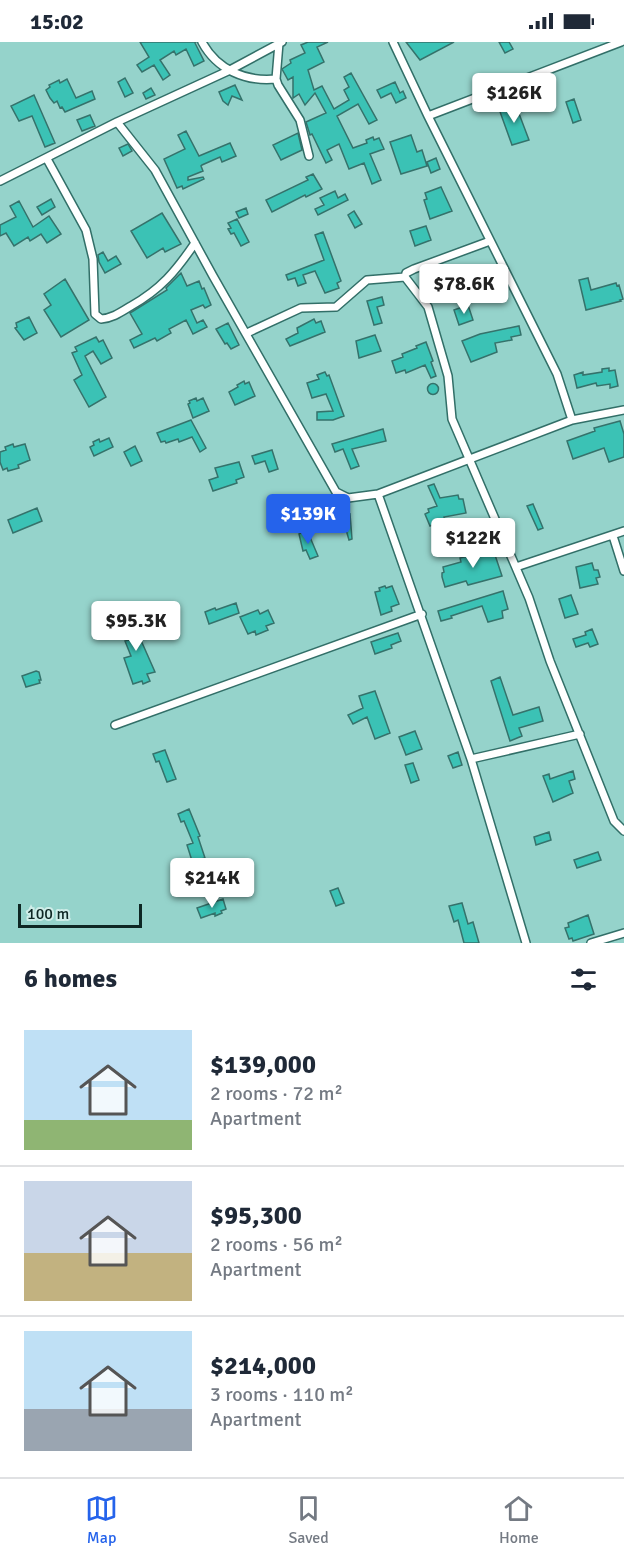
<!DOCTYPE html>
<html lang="en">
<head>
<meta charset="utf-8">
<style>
	:root { --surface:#fff; --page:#f6f6f7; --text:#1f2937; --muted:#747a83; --line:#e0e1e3; --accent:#2563eb }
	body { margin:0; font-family:Signika,sans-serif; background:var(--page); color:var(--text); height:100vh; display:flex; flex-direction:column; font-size:22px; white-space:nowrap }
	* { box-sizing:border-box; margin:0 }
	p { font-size:20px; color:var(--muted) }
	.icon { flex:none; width:33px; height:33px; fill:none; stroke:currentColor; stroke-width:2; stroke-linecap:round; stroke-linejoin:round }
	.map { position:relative; height:901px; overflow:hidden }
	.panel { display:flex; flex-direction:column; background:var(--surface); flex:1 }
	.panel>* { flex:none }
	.scale { position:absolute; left:18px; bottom:15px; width:124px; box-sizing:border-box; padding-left:6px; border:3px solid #0e2724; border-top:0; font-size:16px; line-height:21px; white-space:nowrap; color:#0e2724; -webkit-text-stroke:4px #cfede8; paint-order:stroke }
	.price { position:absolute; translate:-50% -51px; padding:0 14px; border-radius:6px; background:#fff; color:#222; font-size:20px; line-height:39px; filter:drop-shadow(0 2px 3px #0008) }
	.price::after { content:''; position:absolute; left:50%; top:36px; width:18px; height:14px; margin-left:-9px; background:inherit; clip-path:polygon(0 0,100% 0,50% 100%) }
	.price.selected { background:var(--accent); color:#fff }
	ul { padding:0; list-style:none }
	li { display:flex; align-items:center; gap:18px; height:150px; padding:0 24px }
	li+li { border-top:2px solid var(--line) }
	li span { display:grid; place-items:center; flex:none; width:168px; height:120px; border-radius:0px; color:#555 }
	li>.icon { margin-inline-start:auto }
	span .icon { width:72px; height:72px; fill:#fffc; stroke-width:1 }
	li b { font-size:26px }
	h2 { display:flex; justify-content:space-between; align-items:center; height:72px; padding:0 24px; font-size:26px }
	.status { display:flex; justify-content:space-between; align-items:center; height:42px; padding:0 30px; background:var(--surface); direction:ltr }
	.status svg { height:16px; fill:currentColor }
	.menu { display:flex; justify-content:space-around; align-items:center; height:84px; border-top:2px solid var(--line); background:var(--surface); font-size:16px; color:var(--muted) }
	.menu a { display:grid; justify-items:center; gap:3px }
	.menu .selected { color:var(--accent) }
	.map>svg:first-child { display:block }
	.building { fill:#3bc2b5; stroke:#35726b; stroke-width:1.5 }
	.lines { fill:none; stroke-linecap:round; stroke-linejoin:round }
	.street-casing { stroke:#326f68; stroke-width:10 }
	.street { stroke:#fff; stroke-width:7 }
</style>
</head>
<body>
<div class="status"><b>15:02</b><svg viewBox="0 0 49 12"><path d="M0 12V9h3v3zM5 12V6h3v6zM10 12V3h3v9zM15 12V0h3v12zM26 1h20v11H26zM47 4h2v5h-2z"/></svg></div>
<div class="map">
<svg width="624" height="901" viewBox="0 0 624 901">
	<rect width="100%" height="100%" fill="#95d3cb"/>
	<path class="building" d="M140,0H196L195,1L204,19L194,24L186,7L176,13L174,9L160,18L170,33L163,38L154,23L142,30L137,23L149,15Z
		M308,0H328L317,5L324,20L308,28L314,48L322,44L334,67L349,58L344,48L349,45L344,35L351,31L377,78L369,82L358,62L337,74L353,106L367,101L366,98L373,95L374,98L379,96L384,107L370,112L381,138L372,142L364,121L349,127L339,102L327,108L332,118L326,121L312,92L310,93L306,80L326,71L315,51L305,63L299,52L293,56V35L288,38L282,27L291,21L290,18L305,11L301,3Z
		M406,0H454L420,18Z
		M499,0H509L513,7L505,11Z
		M125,36L133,51L125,55L118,40Z
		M67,37L76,56L92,49L95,57L65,70L62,65L60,66L57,59L54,61L50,56L46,48L50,45L49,43L59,38L60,41Z
		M395,40L400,51L403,49L406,56L396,61L391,51L381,56L377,48Z
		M235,43L242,58L232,54L228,63L223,59L219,50Z
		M151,46L155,53L146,57L143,51Z
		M34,53L55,101L45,105L32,74L19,79L11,64Z
		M574,57L581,78L573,81L566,60Z
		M515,61L529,98L512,103L499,67Z
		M90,73L95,84L82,89L77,78Z
		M186,89L199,114L230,101L236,114L222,120L220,115L202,123L201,124L203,129L188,135V138L203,135L204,137L183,147L182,144L177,146L164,117L185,107L178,93Z
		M298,91L302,108L281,118L273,103Z
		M411,93L417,110L422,108L427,124L401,132L390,100Z
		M128,102L132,109L123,114L119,106Z
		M436,116L440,127L431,131L427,120Z
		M313,132L322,147L306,155L305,153L272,170L266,158L308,138L306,135Z
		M441,145L452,169L430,177L424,158L427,157L425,151Z
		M335,149L338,156L345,152L348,158L318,173L315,167L324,163L320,156Z
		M51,157L55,165L42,173L37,165Z
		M19,159L33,185L49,174L61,192L47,201L41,192L30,199L28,195L14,204L6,191L0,194V183L16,175L10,164Z
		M246,166L248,172L239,176L236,170Z
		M354,169L362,182L355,186L348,173Z
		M162,171L181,202L165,210L163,206L147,216L131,189Z
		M237,177L249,200L241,204L234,191L231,192L228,187L231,186L228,181Z
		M426,184L431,198L415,204L410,189Z
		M323,190L341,239L337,241L339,246L325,251L315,229L303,233L306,241L298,244L295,236L288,238L286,233L324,218L315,193Z
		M103,210L108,219L116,214L121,222L105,231L99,220L98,213Z
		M451,229L460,248L442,257L440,251L437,253L434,246L436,242L433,237Z
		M181,231L187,244L199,239L202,247L204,246L211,263L205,266L203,263L191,268L197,281L203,278L207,285L193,292L186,278L169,287L171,291L157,299L155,296L134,306L130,298L142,292L130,271L167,248L166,246Z
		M588,236L591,248L616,241L617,244L619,243L623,257L620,258L621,259L586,268L579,238Z
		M65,237L89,278L61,295L44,268L51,263L44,252Z
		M489,249L491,257L472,260L470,253Z
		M382,255L384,263L377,265L382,281L374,283L367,259Z
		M468,263L473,278L459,283L454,268Z
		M29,275L37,291L24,298L15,286L17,285L16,281Z
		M314,277L316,281L321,279L325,290L290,304L286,297L298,291L297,286Z
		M228,281L239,303L231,307L227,301L225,302L216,287Z
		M519,284L521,293L511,295L512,298L495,301L497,310L471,320L462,299L480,292Z
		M375,293L381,309L359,316L356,299Z
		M96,295L99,300L103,298L112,316L101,322L93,309L85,314L106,355L89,365L74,338L82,333L72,311L77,309L75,305Z
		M426,300L433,319L431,320L436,334L431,336L425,323L406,331L405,328L396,331L392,319L403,315L402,312L417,306L416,304Z
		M609,326V329L615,328L618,344L610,346V342L597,344L596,341L577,346L574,333L583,330V333L602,330V327Z
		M325,330L327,334L329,333L344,374L333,378H317V370L333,369L326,352L312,356L307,341L319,337L317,333Z
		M244,339L245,342L249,340L255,354L235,363L229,350L238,345L237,343Z
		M427.5 347a5.5 5.5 0 1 1 11 0a5.5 5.5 0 1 1-11 0Z
		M196,356L197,359L203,356L209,369L193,376L188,362L190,361L189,359Z
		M191,378L206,406L200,410L192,395L179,400L178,397L166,401L165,399L161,400L157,391Z
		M620,379L624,392V415L609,420L604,406L573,417L567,399L595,389L594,386Z
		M383,387L386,399L352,407L359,424L351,427L343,407L335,410L332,402Z
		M109,396L113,405L94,414L90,405L94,403L93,400L99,397L100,400Z
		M13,402L14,405L25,402L30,418L18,423L19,426L8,429L7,426L3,428L0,420V410L6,408L5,405Z
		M135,404L142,419L131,424L124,410Z
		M272,408L278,427L269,430L265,419L255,422L252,414Z
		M239,420L244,435L236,438L237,441L213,449L209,438L218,435L215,426Z
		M434,442L440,456L458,453L459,457H463L466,471L444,475L445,478L430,484L425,472L429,470L428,467L437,464L428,444Z
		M533,462L543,486L538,488L527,464Z
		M37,466L42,479L13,491L8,478Z
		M350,472L352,497L349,498L342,474Z
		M307,488L318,514L310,517L306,508L303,509L299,492Z
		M493,507L502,534L468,543L466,539L445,545L442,535V531L444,530L443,525L461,520L460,516Z
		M592,521L594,528H598L600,535L596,536L598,542L580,546L576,525Z
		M385,544L386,546L392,544L399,562L391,565L392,569L381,573L375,550L380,549L379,546Z
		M503,549L508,567L502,569L503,576L488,580L482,564L451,574L452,576L441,579L438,569Z
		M571,553L578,572L565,576L559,557Z
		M236,561L239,571L209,582L205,570L215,566L216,568Z
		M258,568L260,572L268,568L274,581L266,584L268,588L256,593L255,589L248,592L240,575Z
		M128,569L155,630L147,632L150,639L143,642L142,639L133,642L124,616L131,614L125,599L129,598L123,582L120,584L116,574Z
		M592,587L598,602L590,605L588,601L576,605L573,597L586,593L585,590Z
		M398,591L401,599L391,603L392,606L375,612L371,600Z
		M36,629L39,630L41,638H39L40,641L26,645L22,634Z
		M500,635L513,673L539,665L543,679L519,686L522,694L510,699L491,639Z
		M375,649L390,691L375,697L367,675L353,682L348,673L363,666L359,654Z
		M415,689L422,707L406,713L399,695Z
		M165,708L176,737L167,740L159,719L156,720L153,712Z
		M458,710L462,723L453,726L448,714Z
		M413,721L419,738L411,741L405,723Z
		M573,729L575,737L569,739L573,751L553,760L543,734L549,732L550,737Z
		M189,767L200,794L198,795L205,816L201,817L202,820L193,822L187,803L193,801L184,779L181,780L178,772Z
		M549,790L551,798L536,803L534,795Z
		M598,810L601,818L577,826L574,818Z
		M338,846L344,861L336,864L330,849Z
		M223,857L226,867L221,869L222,871L215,874V871L201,876L197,866Z
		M462,861L468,882L473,880L479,901H464L458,878L454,880L449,864Z
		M588,873L594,892L573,899L572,896L569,897L565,886L569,885L568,881Z"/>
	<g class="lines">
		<g class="street-casing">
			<path id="street" d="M202,0C217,28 246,40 276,37L278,43L300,78L309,114
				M393,0L428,74L557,332L572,378
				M276,37L279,1
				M428,74L621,0
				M117,80L155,128L213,234L336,450L348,456L378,452L572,378L624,368
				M47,117L86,188L93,217L95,272L101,277C113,276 121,270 131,264C161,247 176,229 195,201
				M0,139L117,80L228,29L282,0
				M490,199L414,227L406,231L405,235L428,265L448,334L452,377L529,556L550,619L614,779L624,789
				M247,291L301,266L336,265L367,238L405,235
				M378,452L471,717L526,901
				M613,494L624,529
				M516,525L624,489
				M115,683L422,572
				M471,717L580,692
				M591,901L624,891"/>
		</g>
		<use href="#street" class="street"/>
	</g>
</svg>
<div class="scale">100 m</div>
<b class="price" style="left:514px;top:82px">$126K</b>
<b class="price" style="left:464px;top:273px">$78.6K</b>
<b class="price selected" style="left:308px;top:503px">$139K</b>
<b class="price" style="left:473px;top:527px">$122K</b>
<b class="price" style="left:136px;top:610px">$95.3K</b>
<b class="price" style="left:212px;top:867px">$214K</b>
</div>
<section class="panel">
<h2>6 homes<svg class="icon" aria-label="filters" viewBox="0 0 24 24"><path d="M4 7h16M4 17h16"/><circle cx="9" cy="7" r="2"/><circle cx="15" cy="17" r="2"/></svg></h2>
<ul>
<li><span style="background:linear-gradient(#bfe0f5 75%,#8fb573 0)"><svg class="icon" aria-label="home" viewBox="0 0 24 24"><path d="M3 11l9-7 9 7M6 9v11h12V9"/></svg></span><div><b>$139,000</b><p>2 rooms · 72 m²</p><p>Apartment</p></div></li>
<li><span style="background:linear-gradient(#c9d6e8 60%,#c2b280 0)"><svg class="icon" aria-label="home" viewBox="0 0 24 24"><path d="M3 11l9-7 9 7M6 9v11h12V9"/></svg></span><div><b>$95,300</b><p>2 rooms · 56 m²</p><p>Apartment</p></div></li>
<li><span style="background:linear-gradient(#bfe0f5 65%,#9aa5b1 0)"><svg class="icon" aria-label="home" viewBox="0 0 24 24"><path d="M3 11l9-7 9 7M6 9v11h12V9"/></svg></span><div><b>$214,000</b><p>3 rooms · 110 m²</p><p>Apartment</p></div></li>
</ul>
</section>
<nav class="menu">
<a class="selected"><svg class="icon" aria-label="map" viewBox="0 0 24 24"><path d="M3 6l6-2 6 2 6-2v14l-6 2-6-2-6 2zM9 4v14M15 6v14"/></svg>Map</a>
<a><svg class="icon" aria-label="saved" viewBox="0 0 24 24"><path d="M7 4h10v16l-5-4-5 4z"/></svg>Saved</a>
<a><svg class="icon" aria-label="home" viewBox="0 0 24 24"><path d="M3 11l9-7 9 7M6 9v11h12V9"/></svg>Home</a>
</nav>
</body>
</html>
